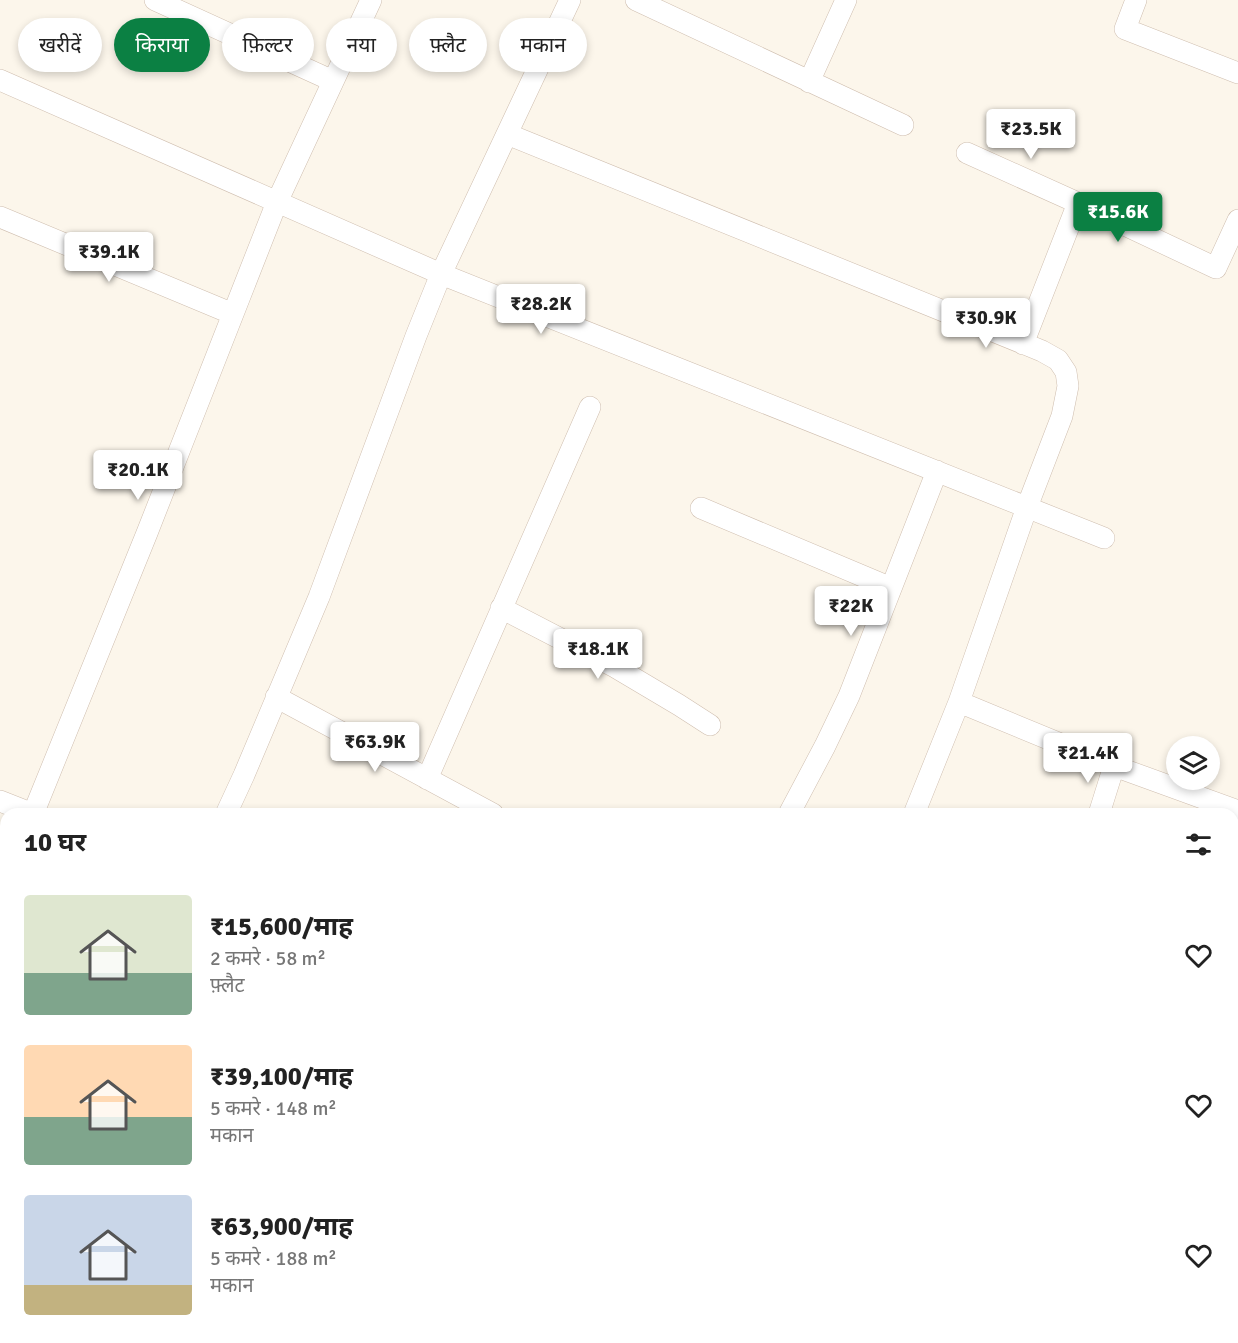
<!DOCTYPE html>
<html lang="hi">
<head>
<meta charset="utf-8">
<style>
	:root { --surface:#fff; --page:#f6f6f6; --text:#222; --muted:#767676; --accent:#0b8043 }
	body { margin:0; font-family:Signika,"Noto Sans Devanagari",sans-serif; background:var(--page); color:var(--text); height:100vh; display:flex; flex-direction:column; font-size:22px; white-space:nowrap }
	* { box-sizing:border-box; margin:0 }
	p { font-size:20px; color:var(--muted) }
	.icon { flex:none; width:33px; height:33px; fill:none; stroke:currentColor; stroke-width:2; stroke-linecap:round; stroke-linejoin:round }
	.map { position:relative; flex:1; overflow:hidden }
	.panel { position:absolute; left:0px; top:808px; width:1239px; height:536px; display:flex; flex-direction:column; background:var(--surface); border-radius:18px 18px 0 0; box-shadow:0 3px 9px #0003 }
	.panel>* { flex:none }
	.guide { position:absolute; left:18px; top:18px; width:600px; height:54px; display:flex; gap:12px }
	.controls { position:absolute; left:1166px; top:736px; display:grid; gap:12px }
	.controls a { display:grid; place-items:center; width:54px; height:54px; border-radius:50%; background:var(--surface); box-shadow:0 3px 9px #0003; font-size:30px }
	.price { position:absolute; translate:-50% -51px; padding:0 14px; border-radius:6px; background:#fff; color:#222; font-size:20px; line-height:39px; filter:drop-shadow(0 2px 3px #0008) }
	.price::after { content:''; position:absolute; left:50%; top:36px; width:18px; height:14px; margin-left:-9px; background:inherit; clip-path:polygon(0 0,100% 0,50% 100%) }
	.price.active { background:var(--accent); color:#fff }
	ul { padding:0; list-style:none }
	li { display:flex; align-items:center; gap:18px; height:150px; padding:0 24px }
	li span { display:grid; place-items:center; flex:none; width:168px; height:120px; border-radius:6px; color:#555 }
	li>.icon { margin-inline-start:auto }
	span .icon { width:72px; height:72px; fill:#fffc; stroke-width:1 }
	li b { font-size:26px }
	h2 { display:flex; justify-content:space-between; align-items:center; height:72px; padding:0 24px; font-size:26px }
	.pill { padding:0 21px; border-radius:27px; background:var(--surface); box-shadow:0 3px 9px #0003; font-size:21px; line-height:54px }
	.pill.active { background:var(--accent); color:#fff }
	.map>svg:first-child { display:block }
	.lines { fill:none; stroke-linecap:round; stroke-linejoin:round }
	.street-casing { stroke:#cfbeaf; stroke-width:22 }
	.street { stroke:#fff; stroke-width:21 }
</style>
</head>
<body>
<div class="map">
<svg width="1238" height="1343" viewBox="0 0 1238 1343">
	<rect width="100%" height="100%" fill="#fcf6eb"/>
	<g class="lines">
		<g class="street-casing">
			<path id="street" d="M155,0L333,81
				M636,0L903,125
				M1136,0L1125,29L1238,73
				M0,80L441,274L1104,538
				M809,82L846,0
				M507,134L1042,351L1058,360L1066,372L1068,386L1062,416L1027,507L959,702L914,814
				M967,153L1078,203
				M0,217L233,314
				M1023,344L1078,203L1216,268L1238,220
				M701,508L891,588
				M501,608L615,667L679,705L710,725
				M276,697L493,814
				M959,702L1114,766L1238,811
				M427,779L590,407
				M0,801L33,814
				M33,814L147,533L277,202L371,0
				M226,814L244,775L319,597L416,336L441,274L570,0
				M789,814L825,746L849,696L937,471
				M1099,814L1114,766
				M0,910L6,898
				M1233,983L1238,969
				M1233,1117L1238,1119
				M0,1219L6,1222
				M1233,1258L1238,1260
				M218,1338L228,1343
				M634,1338L644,1343
				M1098,1338L1108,1343"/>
		</g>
		<use href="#street" class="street"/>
	</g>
</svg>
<div class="controls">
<a><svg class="icon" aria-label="layers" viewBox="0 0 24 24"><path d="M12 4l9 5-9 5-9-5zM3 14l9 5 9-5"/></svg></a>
</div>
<b class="price" style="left:1031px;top:160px">₹23.5K</b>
<b class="price active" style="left:1118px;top:243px">₹15.6K</b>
<b class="price" style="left:109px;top:283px">₹39.1K</b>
<b class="price" style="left:541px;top:335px">₹28.2K</b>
<b class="price" style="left:986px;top:349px">₹30.9K</b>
<b class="price" style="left:138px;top:501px">₹20.1K</b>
<b class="price" style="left:851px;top:637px">₹22K</b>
<b class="price" style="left:598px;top:680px">₹18.1K</b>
<b class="price" style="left:375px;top:773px">₹63.9K</b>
<b class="price" style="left:1088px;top:784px">₹21.4K</b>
<div class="guide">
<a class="pill">खरीदें</a>
<a class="pill active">किराया</a>
<a class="pill">फ़िल्टर</a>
<a class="pill">नया</a>
<a class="pill">फ़्लैट</a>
<a class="pill">मकान</a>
</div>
<section class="panel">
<h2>10 घर<svg class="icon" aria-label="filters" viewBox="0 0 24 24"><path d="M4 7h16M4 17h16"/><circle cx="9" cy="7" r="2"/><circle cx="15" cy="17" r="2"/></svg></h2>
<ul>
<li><span style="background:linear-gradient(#dfe7d0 65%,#7fa58c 0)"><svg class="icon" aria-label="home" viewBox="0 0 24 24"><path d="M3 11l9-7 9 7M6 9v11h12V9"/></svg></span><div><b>₹15,600/माह</b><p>2 कमरे · 58 m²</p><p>फ़्लैट</p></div><svg class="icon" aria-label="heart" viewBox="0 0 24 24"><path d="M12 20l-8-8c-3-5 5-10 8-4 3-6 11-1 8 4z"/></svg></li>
<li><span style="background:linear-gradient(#ffd9b3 60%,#7fa58c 0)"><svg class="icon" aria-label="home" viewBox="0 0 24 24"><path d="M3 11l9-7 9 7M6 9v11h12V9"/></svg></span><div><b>₹39,100/माह</b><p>5 कमरे · 148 m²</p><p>मकान</p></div><svg class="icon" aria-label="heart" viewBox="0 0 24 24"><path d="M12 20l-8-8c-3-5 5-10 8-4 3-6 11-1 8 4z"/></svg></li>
<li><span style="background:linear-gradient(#c9d6e8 75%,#c2b280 0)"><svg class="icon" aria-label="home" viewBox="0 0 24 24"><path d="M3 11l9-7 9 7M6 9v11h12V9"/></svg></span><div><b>₹63,900/माह</b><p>5 कमरे · 188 m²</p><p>मकान</p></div><svg class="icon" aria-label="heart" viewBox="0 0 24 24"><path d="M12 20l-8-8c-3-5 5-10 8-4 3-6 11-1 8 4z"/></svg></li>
</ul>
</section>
</div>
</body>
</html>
